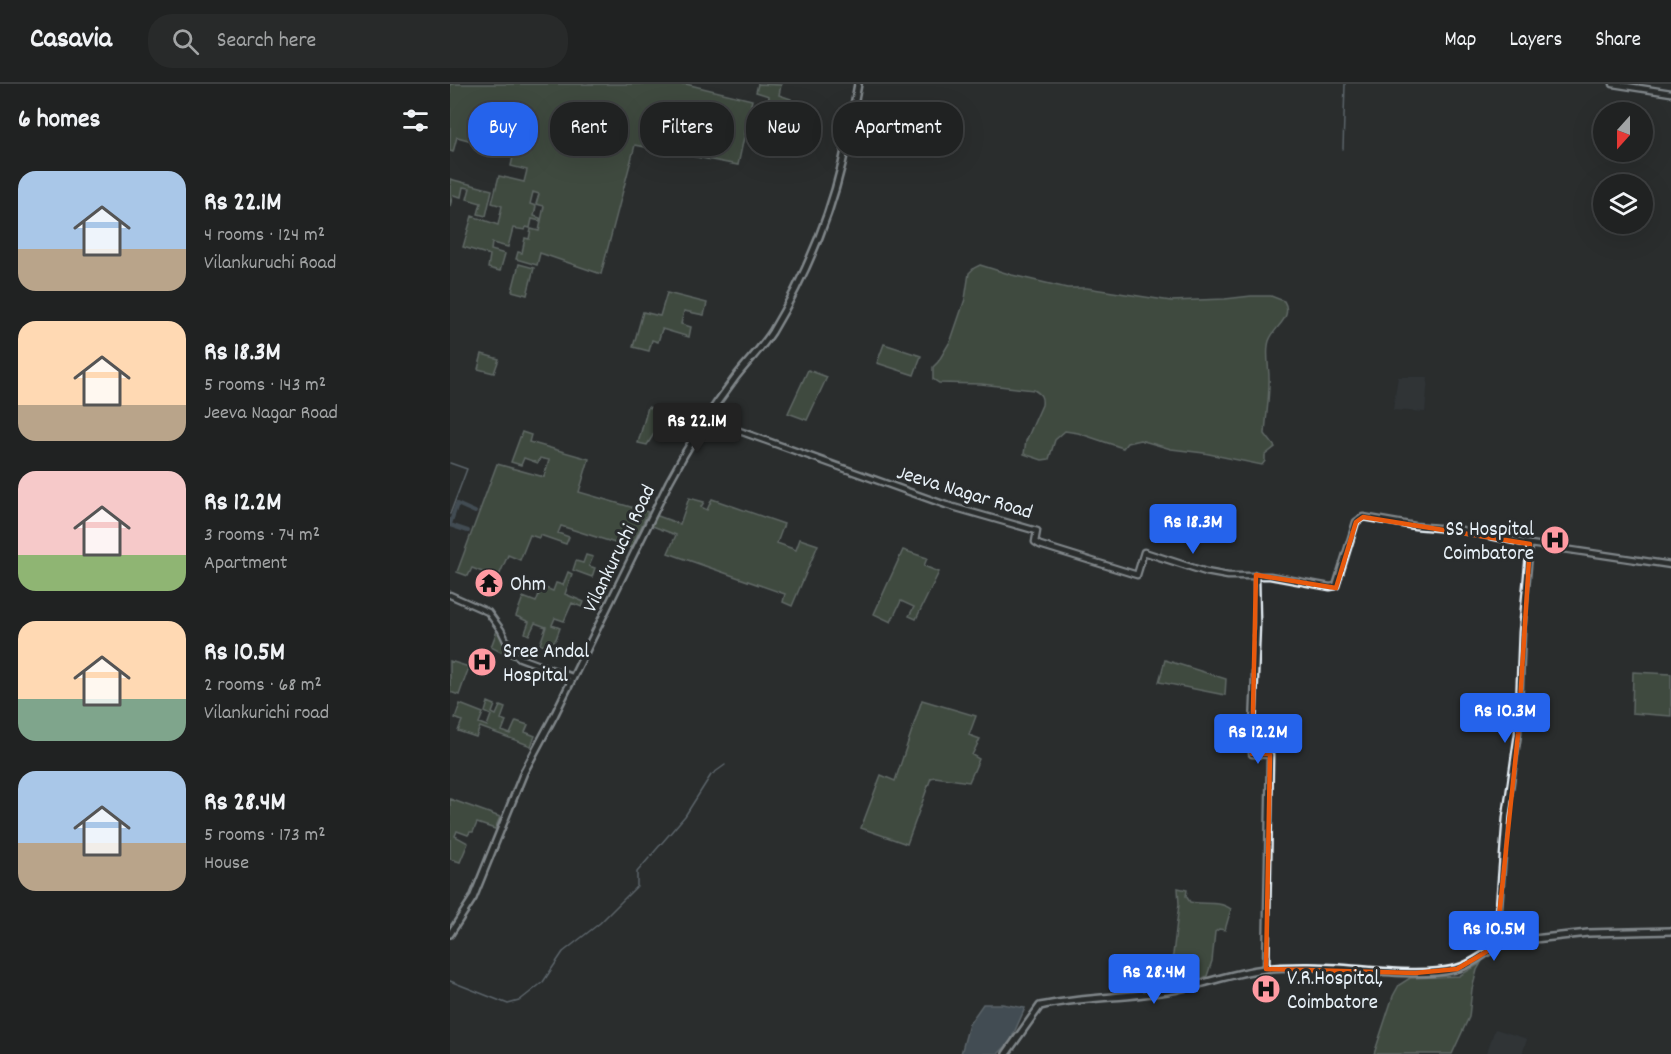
<!DOCTYPE html>
<html lang="en">
<head>
<meta charset="utf-8">
<style>
	:root { --surface:#202222; --page:#282a2a; --text:#f1f3f6; --muted:#a2a4a5; --line:#3d3f40; --accent:#2563eb }
	body { margin:0; font-family:Dekko,sans-serif; background:var(--page); color:var(--text); height:100vh; display:flex; flex-direction:column; font-size:22px; white-space:nowrap }
	* { box-sizing:border-box; margin:0 }
	p { font-size:20px; color:var(--muted) }
	.icon { flex:none; width:33px; height:33px; fill:none; stroke:currentColor; stroke-width:2; stroke-linecap:round; stroke-linejoin:round }
	.map { position:relative; flex:1; overflow:hidden }
	.sheet { display:flex; flex-direction:column; background:var(--surface); width:450px }
	.sheet>* { flex:none }
	.banner { position:absolute; left:18px; top:18px; width:570px; height:54px; display:flex; gap:12px }
	.needle { width:39px; rotate:201deg }
	.controls { position:absolute; left:1143px; top:18px; display:grid; gap:12px }
	.controls a { display:grid; place-items:center; width:60px; height:60px; border-radius:50%; background:var(--surface); box-shadow:0 6px 24px #0002,0 0 0 2px var(--line); font-size:30px }
	.price { position:absolute; translate:-50% -51px; padding:0 14px; border-radius:6px; background:var(--accent); color:#fff; font-size:20px; line-height:39px; filter:drop-shadow(0 2px 3px #0008) }
	.price::after { content:''; position:absolute; left:50%; top:36px; width:18px; height:14px; margin-left:-9px; background:inherit; clip-path:polygon(0 0,100% 0,50% 100%) }
	.price.on { background:#222; color:#fff }
	ul { padding:0; list-style:none }
	li { display:flex; align-items:center; gap:18px; height:150px; padding:0 18px }
	li span { display:grid; place-items:center; flex:none; width:168px; height:120px; border-radius:18px; color:#555 }
	li>.icon { margin-inline-start:auto }
	span .icon { width:72px; height:72px; fill:#fffc; stroke-width:1 }
	li b { font-size:26px }
	h2 { display:flex; justify-content:space-between; align-items:center; height:72px; padding:0 18px; font-size:26px }
	.pill { padding:0 21px; border-radius:24px; background:var(--surface); box-shadow:0 6px 24px #0002,0 0 0 2px var(--line); font-size:21px; line-height:54px }
	.pill.on { background:var(--accent); color:#fff }
	header { display:flex; align-items:center; gap:36px; box-sizing:border-box; height:84px; padding:0 30px; background:var(--surface); border-bottom:2px solid var(--line) }
	header strong { font-size:28px }
	nav { display:flex; gap:33px; margin-inline-start:auto; font-size:21px }
	.search { width:420px; height:54px; background:var(--page); display:flex; align-items:center; gap:15px; box-sizing:border-box; padding:0 21px; border-radius:24px; color:var(--muted); font-size:22px }
	main { display:flex; flex:1; min-height:0 }
	.map>svg:first-child { display:block }
	.built { fill:#373c42 }
	.green { fill:#5a6d57; stroke:#a1afa8; stroke-width:1.5 }
	.water { fill:#617281; stroke:#97a5b1; stroke-width:1.5 }
	.lines { fill:none; stroke-linecap:round; stroke-linejoin:round }
	.stream { stroke:#97a5b1; stroke-width:1.5 }
	.canal { stroke:#617281; stroke-width:4 }
	.tertiary-casing { stroke:#e8f1f8; stroke-width:9 }
	.secondary-casing { stroke:#e8f1f8; stroke-width:10 }
	.tertiary { stroke:#2a2d2e; stroke-width:4.5 }
	.secondary { stroke:#2a2d2e; stroke-width:5 }
	.marked { fill:none; stroke:#e8590c; stroke-width:4.5; stroke-linejoin:round }
	.labels { text-anchor:middle; stroke-width:6; stroke-linejoin:round; paint-order:stroke }
	.street-label { font-size:21px; fill:#e8f1f8; stroke:#2a2d2e }
	.poi-label { font-size:21px; fill:#e8f1f8; stroke:#2a2d2e; text-anchor:start }
</style>
</head>
<body>
<header>
<strong>Casavia</strong>
<div class="search"><svg class="icon" aria-label="search" viewBox="0 0 24 24"><circle cx="10" cy="10" r="6"/><path d="M15 15l6 6"/></svg>Search here</div>
<nav><a>Map</a><a>Layers</a><a>Share</a></nav>
</header>
<main>
<section class="sheet">
<h2>6 homes<svg class="icon" aria-label="filters" viewBox="0 0 24 24"><path d="M4 7h16M4 17h16"/><circle cx="9" cy="7" r="2"/><circle cx="15" cy="17" r="2"/></svg></h2>
<ul>
<li><span style="background:linear-gradient(#a9c7e8 65%,#b9a48a 0)"><svg class="icon" aria-label="home" viewBox="0 0 24 24"><path d="M3 11l9-7 9 7M6 9v11h12V9"/></svg></span><div><b>Rs 22.1M</b><p>4 rooms · 124 m²</p><p>Vilankuruchi Road</p></div></li>
<li><span style="background:linear-gradient(#ffd9b3 70%,#b9a48a 0)"><svg class="icon" aria-label="home" viewBox="0 0 24 24"><path d="M3 11l9-7 9 7M6 9v11h12V9"/></svg></span><div><b>Rs 18.3M</b><p>5 rooms · 143 m²</p><p>Jeeva Nagar Road</p></div></li>
<li><span style="background:linear-gradient(#f6c9c9 70%,#8fb573 0)"><svg class="icon" aria-label="home" viewBox="0 0 24 24"><path d="M3 11l9-7 9 7M6 9v11h12V9"/></svg></span><div><b>Rs 12.2M</b><p>3 rooms · 74 m²</p><p>Apartment</p></div></li>
<li><span style="background:linear-gradient(#ffd9b3 65%,#7fa58c 0)"><svg class="icon" aria-label="home" viewBox="0 0 24 24"><path d="M3 11l9-7 9 7M6 9v11h12V9"/></svg></span><div><b>Rs 10.5M</b><p>2 rooms · 68 m²</p><p>Vilankurichi road</p></div></li>
<li><span style="background:linear-gradient(#a9c7e8 60%,#b9a48a 0)"><svg class="icon" aria-label="home" viewBox="0 0 24 24"><path d="M3 11l9-7 9 7M6 9v11h12V9"/></svg></span><div><b>Rs 28.4M</b><p>5 rooms · 173 m²</p><p>House</p></div></li>
</ul>
</section>
<div class="map">
<svg width="1221" height="970" viewBox="0 0 1221 970">
	<rect width="100%" height="100%" fill="#2a2d2e"/>
	<filter id="ink" filterUnits="userSpaceOnUse"><feTurbulence type="fractalNoise" baseFrequency=".0167" numOctaves="2"/><feDisplacementMap in="SourceGraphic" scale="12" xChannelSelector="R" yChannelSelector="G"/><feConvolveMatrix kernelMatrix="1 2 1 2 8 2 1 2 1" color-interpolation-filters="sRGB"/></filter>
	<g filter="url(#ink)">
		<path class="built" d="M948,293H978L975,328L943,326Z
			M1045,945L1077,955L1072,970L1037,969Z"/>
		<path class="green" d="M0,0H236L302,16L288,81L185,61L151,190L90,169L87,181L66,175L68,168L72,169L75,154L79,155L81,145L89,147L94,122L86,120L89,110L83,108L80,120L86,122L84,132L90,134V137L82,135L80,144L76,143L75,146L63,144L58,163L42,159L41,166L55,170L50,187L38,184L40,171L13,163L22,132L48,141L52,122L42,119L49,92L74,98L77,86L61,82L64,68L7,53L3,68L0,67Z
			M308,0L331,1L329,11L341,15L339,31L352,35L350,44L316,38L319,12L306,8Z
			M0,95L42,106L36,132L28,130L31,119L17,115L20,104L13,103L11,113L3,111L0,122Z
			M69,180L84,184L77,211L62,207Z
			M530,181L562,191L617,204H637L721,217L775,215L801,212H821L834,217C844,234 824,242 819,257C815,270 820,286 819,299C819,316 816,333 815,350L825,363L815,371V377L812,381L754,369L721,365L690,356L677,359L673,364L628,349L615,347L605,356L599,375L592,376L574,370L576,357L592,321C593,313 591,310 584,306L531,300L489,299L483,295V283L488,278L501,256L515,215L519,189L524,184Z
			M217,209L257,219L254,231L234,227L231,240L241,243L239,253L212,245L208,258L202,256L199,267L183,263L193,228L210,232Z
			M434,260L471,272L464,291L427,279Z
			M32,270L49,275L44,289L28,285Z
			M358,286L377,293L357,336L338,329Z
			M198,323L217,329L197,361L188,359Z
			M72,348L81,351L79,358L139,375L129,408L198,428L181,464L111,442L108,449L119,453L116,460L90,451L89,454L80,451L70,476L58,471L48,494L22,484L18,492L7,488L47,380L94,393L99,376L90,374L88,379L74,374L71,381L61,378Z
			M239,414L254,418L251,423L257,426L262,415L334,440L327,459L346,466L350,455L368,461L342,522L333,518L335,510L218,469L226,451L200,441L205,431L230,440Z
			M453,466L477,474L474,482L489,488L466,535L459,532L464,523L451,517L441,538L424,530Z
			M136,471L143,473L139,482L145,484L142,493L123,486L126,477L133,479Z
			M118,488L122,490L115,510L134,518L132,523L122,519L114,537L105,534L102,541L110,544L106,555L97,563L90,560L96,543L85,539L79,551L75,549L79,538L66,532L73,513L86,518L91,505L77,500L78,497L103,507L106,499L113,501Z
			M48,544L65,573L64,575L41,563Z
			M715,576L776,595L775,611L709,598Z
			M0,577L19,583L9,611L0,608Z
			M1183,588L1221,590V632L1182,629Z
			M472,616L526,632L519,651L530,655L522,671L529,675L519,698L485,693L481,694L457,760L411,744L431,691L445,697Z
			M38,618L45,621L42,629L46,631L50,622L55,624L51,635L56,637L52,647L60,650L66,637L78,641L75,648L85,652L81,662L30,643L26,653L8,647L12,637L5,634L10,620L33,629L29,639L37,642L41,631L35,628Z
			M0,715L50,733L45,745L27,739L23,748H20L18,751L7,747L5,752L18,759L10,778L0,775Z
			M728,804L737,806L736,812L740,818C753,821 769,816 781,825L775,846L769,845L765,848L762,877L757,892C750,896 741,901 732,900L722,879L729,820Z
			M1031,879L1027,886L1022,905L1019,933L1002,970H924L943,912L949,901L960,894L1009,892Z"/>
		<path class="water" d="M533,920H552L575,924L560,958L548,970H511L519,940Z"/>
		<g class="lines">
			<path class="stream" d="M893,65L895,0
				M0,379L17,385L0,430
				M0,897L58,920L69,917L93,898L113,868L150,839L187,802V788L235,732L261,691L275,681"/>
			<path class="canal" d="M0,440L7,420L25,428
				M0,441L18,447"/>
			<g class="tertiary-casing">
				<path id="tertiary" d="M1163,0L1221,9
					M256,335L496,421L587,447L585,458L590,461L687,491L694,468L756,488L778,492H820L880,503L886,502L906,438L913,433L965,442L1011,446L1080,460L1221,481
					M806,491L807,539L802,670L820,671L816,885
					M0,511L38,528L51,546L61,567L70,574L122,593
					M1046,862L1056,733L1068,650L1072,548L1080,460"/>
			</g>
			<g class="secondary-casing">
				<path id="secondary" d="M0,850L23,814L74,688L105,630L219,398C238,362 260,327 285,294C297,278 311,265 322,248C353,196 378,139 392,80C398,54 403,27 408,0
					M556,970L590,922C631,913 674,914 717,907C750,902 781,889 814,885C828,883 842,883 855,883C902,882 961,895 1005,885C1024,881 1039,864 1057,858L1138,849L1221,847"/>
			</g>
			<use href="#tertiary" class="tertiary"/>
			<use href="#secondary" class="secondary"/>
		</g>
	</g>
	<path d="M0 0H1221V970H0ZM913,433L1080,460L1068,650L1046,862L1007,885L965,889L816,885L820,670H802L806,491L886,504L906,438Z" fill="#2a2d2e" fill-opacity=".55" fill-rule="evenodd"/>
	<path class="marked" d="M913,433L1080,460L1068,650L1046,862L1007,885L965,889L816,885L820,670H802L806,491L886,504L906,438Z"/>
	<defs>
		<g id="hospital-disc" transform="scale(1.5)"><circle r="9.5" fill="#ff9aa2" stroke="#2a2d2e"/><path d="M-5-5h3v3.5h4V-5h3V5h-3V1.5h-4V5h-3Z" fill="#111"/></g>
		<g id="temple-disc" transform="scale(1.5)"><circle r="9.5" fill="#ff9aa2" stroke="#2a2d2e"/><path d="M0-6L5-2H3V0L6.5 2.5H4V6H1.5V3h-3V6H-4V2.5H-6.5L-3 0V-2H-5Z" fill="#111"/></g>
	</defs>
	<g fill-rule="evenodd">
		<use href="#hospital-disc" x="1105" y="456"/>
		<use href="#temple-disc" x="39" y="499"/>
		<use href="#hospital-disc" x="32" y="578"/>
		<use href="#hospital-disc" x="816" y="905"/>
	</g>
	<g class="labels">
		<g class="street-label">
			<text transform="translate(515 407) rotate(17)" y="7">Jeeva Nagar Road</text>
			<text transform="translate(168 464) rotate(-64)" y="7">Vilankuruchi Road</text>
		</g>
		<g class="poi-label">
			<text x="1084" y="451" text-anchor="end">SS Hospital<tspan x="1084" dy="24">Coimbatore</tspan></text>
			<text x="60" y="506">Ohm</text>
			<text x="53" y="573">Sree Andal<tspan x="53" dy="24">Hospital</tspan></text>
			<text x="837" y="900">V.R.Hospital,<tspan x="837" dy="24">Coimbatore</tspan></text>
		</g>
	</g>
</svg>
<div class="controls">
<a><svg class="needle" viewBox="-14 -14 28 28"><path d="M0-13l5 13h-10z" fill="#e53935"/><path d="M0 13l5-13h-10z" fill="#a2a4a5"/></svg></a>
<a><svg class="icon" aria-label="layers" viewBox="0 0 24 24"><path d="M12 4l9 5-9 5-9-5zM3 14l9 5 9-5"/></svg></a>
</div>
<b class="price on" style="left:247px;top:370px">Rs 22.1M</b>
<b class="price" style="left:743px;top:471px">Rs 18.3M</b>
<b class="price" style="left:1055px;top:660px">Rs 10.3M</b>
<b class="price" style="left:808px;top:681px">Rs 12.2M</b>
<b class="price" style="left:1044px;top:878px">Rs 10.5M</b>
<b class="price" style="left:704px;top:921px">Rs 28.4M</b>
<div class="banner">
<a class="pill on">Buy</a>
<a class="pill">Rent</a>
<a class="pill">Filters</a>
<a class="pill">New</a>
<a class="pill">Apartment</a>
</div>
</div>
</main>
</body>
</html>
